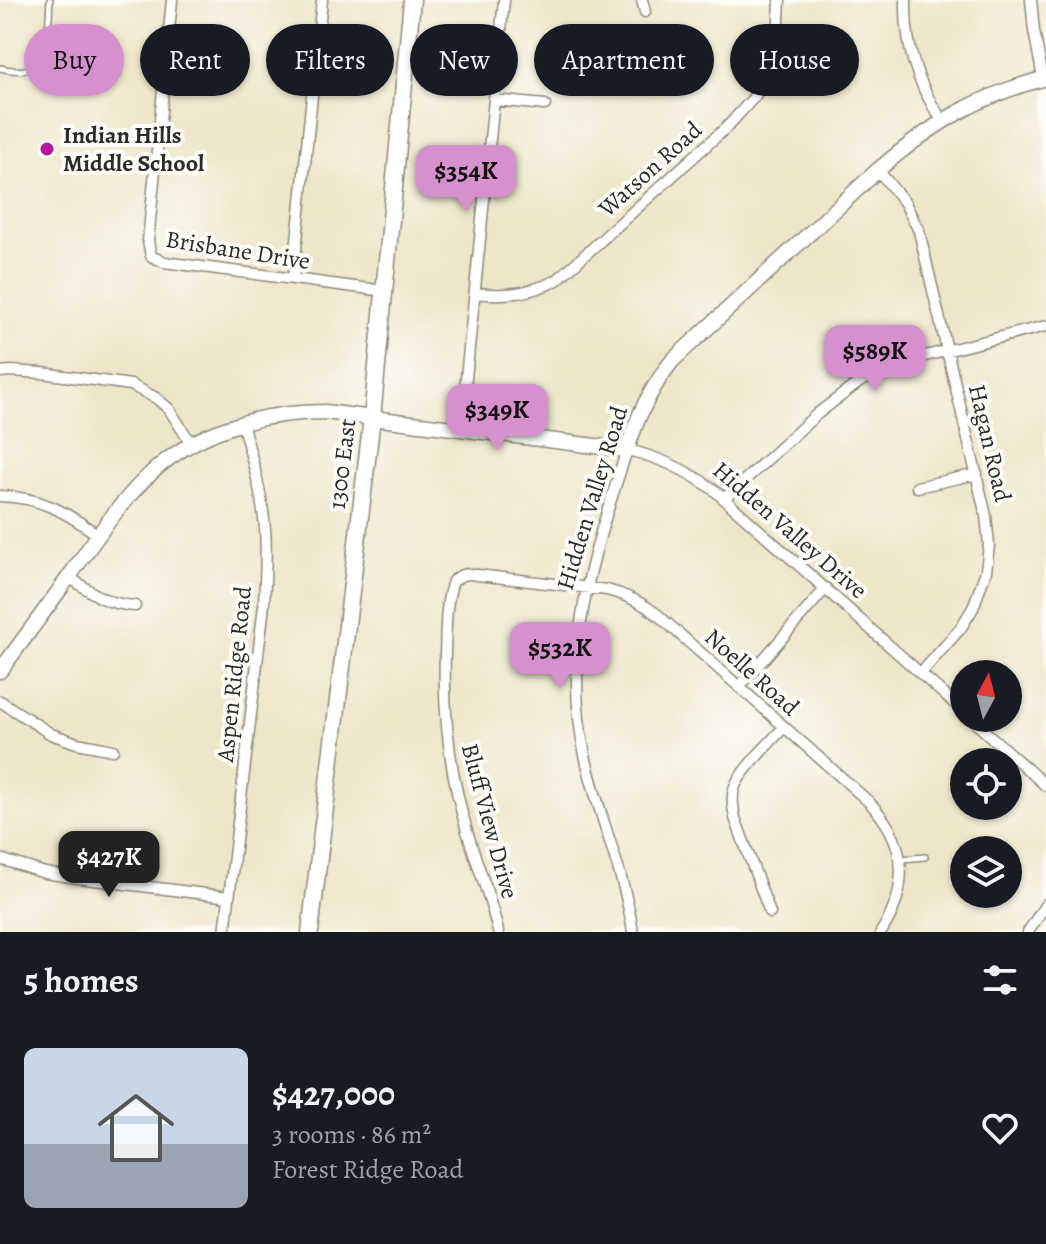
<!DOCTYPE html>
<html lang="en">
<head>
<meta charset="utf-8">
<style>
	:root { --surface:#171b24; --page:#20242c; --text:#f1f3f6; --muted:#9ea1a6; --line:#363941; --accent:#d690ce }
	body { margin:0; font-family:Alegreya,serif; background:var(--page); color:var(--text); height:100vh; display:flex; flex-direction:column; font-size:30px; white-space:nowrap }
	* { box-sizing:border-box; margin:0 }
	p { font-size:26px; color:var(--muted) }
	.icon { flex:none; width:44px; height:44px; fill:none; stroke:currentColor; stroke-width:2; stroke-linecap:round; stroke-linejoin:round }
	.map { position:relative; height:932px; overflow:hidden }
	.details { display:flex; flex-direction:column; background:var(--surface); flex:1 }
	.details>* { flex:none }
	.hud { position:absolute; left:24px; top:24px; width:998px; height:72px; display:flex; gap:16px }
	.needle { width:52px; rotate:7deg }
	.buttons { position:absolute; left:950px; top:660px; display:grid; gap:16px }
	.buttons a { display:grid; place-items:center; width:72px; height:72px; border-radius:50%; background:var(--surface); box-shadow:0 2px 6px #0004; font-size:40px }
	.price { position:absolute; translate:-50% -68px; padding:0 18px; border-radius:16px; background:var(--accent); color:#111; font-size:26px; line-height:52px; filter:drop-shadow(0 2px 4px #0008) }
	.price::after { content:''; position:absolute; left:50%; top:48px; width:24px; height:18px; margin-left:-12px; background:inherit; clip-path:polygon(0 0,100% 0,50% 100%) }
	.price.active { background:#222; color:#fff }
	ul { padding:0; list-style:none }
	li { display:flex; align-items:center; gap:24px; height:200px; padding:0 24px }
	li+li { border-top:2px solid var(--line) }
	li span { display:grid; place-items:center; flex:none; width:224px; height:160px; border-radius:12px; color:#555 }
	li>.icon { margin-inline-start:auto }
	span .icon { width:96px; height:96px; fill:#fffc; stroke-width:1 }
	li b { font-size:34px }
	h2 { display:flex; justify-content:space-between; align-items:center; height:96px; padding:0 24px; font-size:34px }
	.pill { padding:0 28px; border-radius:36px; background:var(--surface); box-shadow:0 2px 6px #0004; font-size:28px; line-height:72px }
	.pill.active { background:var(--accent); color:#111 }
	.map>svg:first-child { display:block }
	.lines { fill:none; stroke-linecap:round; stroke-linejoin:round }
	.lane-casing { stroke:#8c887a; stroke-width:8 }
	.street-casing { stroke:#8c887a; stroke-width:13 }
	.secondary-casing { stroke:#8c887a; stroke-width:17 }
	.primary-casing { stroke:#8c887a; stroke-width:19 }
	.lane { stroke:#fff; stroke-width:5 }
	.street { stroke:#fff; stroke-width:10 }
	.secondary { stroke:#fff; stroke-width:14 }
	.primary { stroke:#fff; stroke-width:16 }
	.poi-dot { fill:#b5179e; stroke:#fdfcf7; stroke-width:3 }
	.labels { text-anchor:middle; stroke-width:8; stroke-linejoin:round; paint-order:stroke }
	.poi-label { font-size:24px; font-weight:bold; fill:#2b2b2b; stroke:#fdfcf7; text-anchor:start }
	.street-label { font-size:24px; fill:#2b2b2b; stroke:#fdfcf7 }
</style>
</head>
<body>
<div class="map">
<svg width="1046" height="932" viewBox="0 0 1046 932">
	<rect width="100%" height="100%" fill="#fdfcf7"/>
	<filter id="ink" filterUnits="userSpaceOnUse"><feTurbulence type="fractalNoise" baseFrequency=".0125" numOctaves="2"/><feDisplacementMap in="SourceGraphic" scale="16" xChannelSelector="R" yChannelSelector="G"/><feConvolveMatrix kernelMatrix="1 2 1 2 8 2 1 2 1" color-interpolation-filters="sRGB"/></filter>
	<filter id="wash" filterUnits="userSpaceOnUse"><feTurbulence type="fractalNoise" baseFrequency=".006" numOctaves="4" result="noise"/><feDisplacementMap in="SourceGraphic" scale="32" xChannelSelector="R" yChannelSelector="G"/><feGaussianBlur stdDeviation="1.8" result="paint"/><feColorMatrix in="noise" values="0 0 0 0 0 0 0 0 0 0 0 0 0 0 0 0 0 1.4 0 .05"/><feComposite in="paint" operator="in"/></filter>
	<g filter="url(#wash)">
		<rect width="100%" height="100%" fill="#eee6c9"/>
	</g>
	<g filter="url(#ink)">
		<g class="lines">
			<g class="lane-casing">
				<path id="lane" d="M0,68C10,70 23,73 32,67C51,55 48,20 50,0
					M901,859L925,857"/>
			</g>
			<g class="street-casing">
				<path id="street" d="M172,0L148,241L151,256L164,262L385,291
					M642,0L645,12
					M906,0C905,45 916,83 942,120
					M1031,0L1034,31L1043,78
					M494,100L545,105
					M878,170L905,203L919,231L986,516L989,545L986,571L973,608L960,629L921,673
					M293,279L322,0
					M475,293C504,296 530,294 557,280L728,126L755,96L773,60L778,40L780,0
					M0,372L11,371L42,373L131,385L156,398L169,409L192,445
					M461,428L504,0
					M917,487L977,474
					M0,496C41,497 66,512 98,535
					M725,498L817,414L858,383L881,370L905,361L1046,326
					M69,577C93,593 105,604 135,606
					M739,687L826,588
					M0,701L51,734L77,743L113,750
					M970,718L1046,786
					M0,859L45,873L78,878L229,897
					M770,913L735,818C733,807 731,796 735,786C742,769 771,742 784,727
					M225,932L264,605C265,580 267,554 265,529C262,492 252,458 242,423
					M498,932C491,898 477,865 467,831C450,774 443,714 445,654C446,631 445,603 453,581L462,575L469,574L607,590C627,595 642,602 658,615L868,801C907,840 911,886 881,932
					M633,932C624,871 598,815 585,755C561,647 594,551 627,450C659,457 687,470 714,490L964,712
					M1028,932L1046,904"/>
			</g>
			<g class="secondary-casing">
				<path id="secondary" d="M0,671C23,640 46,609 68,578C93,543 116,507 147,477C194,431 260,412 325,412L627,450C637,416 651,388 672,361L878,170C932,124 977,96 1046,78"/>
			</g>
			<g class="primary-casing">
				<path id="primary" d="M310,932L372,418L412,0"/>
			</g>
			<use href="#lane" class="lane"/>
			<use href="#street" class="street"/>
			<use href="#secondary" class="secondary"/>
			<use href="#primary" class="primary"/>
		</g>
	</g>
	<circle class="poi-dot" cx="47" cy="149" r="8"/>
	<g class="labels">
		<g class="poi-label">
			<text x="63" y="143">Indian Hills<tspan x="63" dy="28">Middle School</tspan></text>
		</g>
		<g class="street-label">
			<text transform="translate(650 169) rotate(-42)" y="8">Watson Road</text>
			<text transform="translate(238 250) rotate(9)" y="8">Brisbane Drive</text>
			<text transform="translate(990 443) rotate(77)" y="8">Hagan Road</text>
			<text transform="translate(342 464) rotate(-83)" y="8">1300 East</text>
			<text transform="translate(592 498) rotate(-73)" y="8">Hidden Valley Road</text>
			<text transform="translate(790 530) rotate(41)" y="8">Hidden Valley Drive</text>
			<text transform="translate(752 672) rotate(42)" y="8">Noelle Road</text>
			<text transform="translate(234 674) rotate(-84)" y="8">Aspen Ridge Road</text>
			<text transform="translate(490 821) rotate(75)" y="8">Bluff View Drive</text>
		</g>
	</g>
</svg>
<div class="buttons">
<a><svg class="needle" viewBox="-14 -14 28 28"><path d="M0-13l5 13h-10z" fill="#e53935"/><path d="M0 13l5-13h-10z" fill="#9ea1a6"/></svg></a>
<a><svg class="icon" aria-label="locate" viewBox="0 0 24 24"><circle cx="12" cy="12" r="6"/><path d="M12 2v4M12 18v4M2 12h4M18 12h4"/></svg></a>
<a><svg class="icon" aria-label="layers" viewBox="0 0 24 24"><path d="M12 4l9 5-9 5-9-5zM3 14l9 5 9-5"/></svg></a>
</div>
<b class="price" style="left:466px;top:213px">$354K</b>
<b class="price" style="left:875px;top:393px">$589K</b>
<b class="price" style="left:497px;top:452px">$349K</b>
<b class="price" style="left:560px;top:690px">$532K</b>
<b class="price active" style="left:109px;top:899px">$427K</b>
<div class="hud">
<a class="pill active">Buy</a>
<a class="pill">Rent</a>
<a class="pill">Filters</a>
<a class="pill">New</a>
<a class="pill">Apartment</a>
<a class="pill">House</a>
</div>
</div>
<section class="details">
<h2>5 homes<svg class="icon" aria-label="filters" viewBox="0 0 24 24"><path d="M4 7h16M4 17h16"/><circle cx="9" cy="7" r="2"/><circle cx="15" cy="17" r="2"/></svg></h2>
<ul>
<li><span style="background:linear-gradient(#c9d6e8 60%,#9aa5b1 0)"><svg class="icon" aria-label="home" viewBox="0 0 24 24"><path d="M3 11l9-7 9 7M6 9v11h12V9"/></svg></span><div><b>$427,000</b><p>3 rooms · 86 m²</p><p>Forest Ridge Road</p></div><svg class="icon" aria-label="heart" viewBox="0 0 24 24"><path d="M12 20l-8-8c-3-5 5-10 8-4 3-6 11-1 8 4z"/></svg></li>
</ul>
</section>
</body>
</html>
